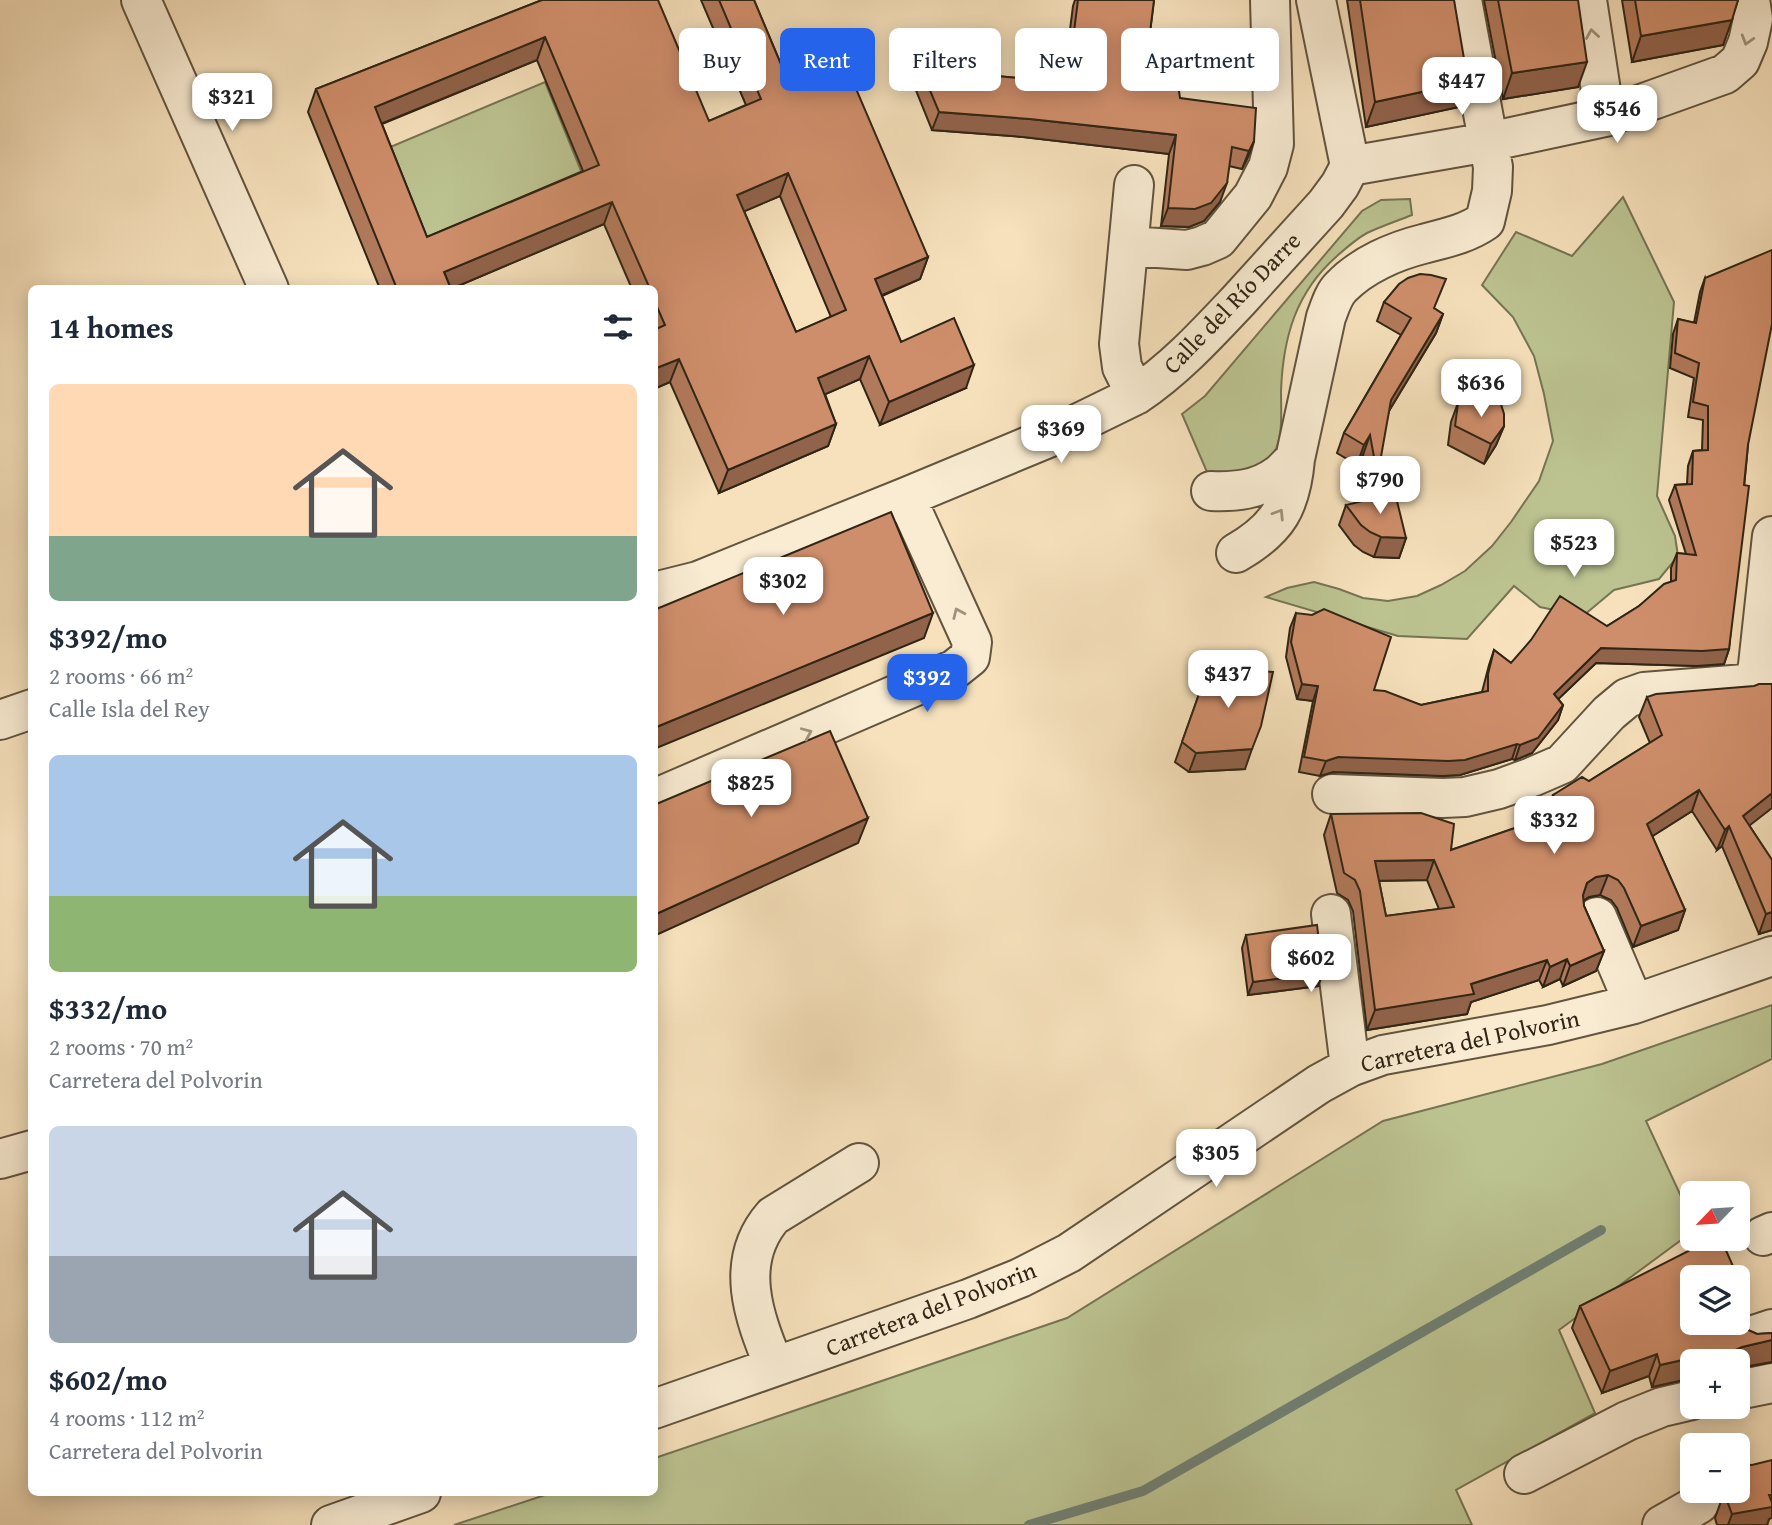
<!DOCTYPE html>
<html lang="en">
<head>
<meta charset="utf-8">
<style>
	:root { --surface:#fff; --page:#f6f6f7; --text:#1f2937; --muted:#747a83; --accent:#2563eb }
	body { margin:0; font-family:"Gentium Book Plus",serif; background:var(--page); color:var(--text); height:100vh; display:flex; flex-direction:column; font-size:26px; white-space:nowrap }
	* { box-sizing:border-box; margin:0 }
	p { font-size:23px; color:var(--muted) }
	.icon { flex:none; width:38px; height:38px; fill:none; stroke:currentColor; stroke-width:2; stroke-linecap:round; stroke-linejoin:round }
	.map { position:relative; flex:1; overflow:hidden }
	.side { position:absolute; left:28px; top:285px; width:630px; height:1211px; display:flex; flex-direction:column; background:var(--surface); border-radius:10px; box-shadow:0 4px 18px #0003 }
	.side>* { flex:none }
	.guide { position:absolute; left:679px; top:28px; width:665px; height:63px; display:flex; gap:14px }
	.needle { width:46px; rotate:245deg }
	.tools { position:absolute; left:1680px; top:1181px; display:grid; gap:14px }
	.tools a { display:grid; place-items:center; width:70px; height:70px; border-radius:10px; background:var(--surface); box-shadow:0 4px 18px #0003; font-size:35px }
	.price { position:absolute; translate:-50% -60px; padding:0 16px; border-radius:14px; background:#fff; color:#222; font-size:23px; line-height:46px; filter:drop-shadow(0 2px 4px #0008) }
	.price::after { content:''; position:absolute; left:50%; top:42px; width:21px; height:16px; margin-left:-10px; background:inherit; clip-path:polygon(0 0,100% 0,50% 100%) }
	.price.on { background:var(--accent); color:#fff }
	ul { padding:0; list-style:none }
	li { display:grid; align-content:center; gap:14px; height:371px; padding:0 21px }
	li span { display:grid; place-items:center; height:217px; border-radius:10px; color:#555 }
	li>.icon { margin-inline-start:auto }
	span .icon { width:126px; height:126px; fill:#fffc; stroke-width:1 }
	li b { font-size:30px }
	h2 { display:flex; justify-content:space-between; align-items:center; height:84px; padding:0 21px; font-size:30px }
	.tag { padding:0 24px; border-radius:10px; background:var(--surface); box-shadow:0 4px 18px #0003; font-size:24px; line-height:63px }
	.tag.on { background:var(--accent); color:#fff }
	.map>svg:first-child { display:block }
	.green { fill:#bcc391; stroke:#767453; stroke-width:2 }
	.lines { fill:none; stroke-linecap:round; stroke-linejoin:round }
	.stream { stroke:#718074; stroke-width:10 }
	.minor-casing { stroke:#62543f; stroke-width:42 }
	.minor { stroke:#f9ecd3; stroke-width:38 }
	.wall { fill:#b27a5c; stroke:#302515; stroke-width:2; fill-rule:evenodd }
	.shaded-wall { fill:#91634b; stroke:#302515; stroke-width:2 }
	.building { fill:#cf8e6b; stroke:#302515; stroke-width:2; fill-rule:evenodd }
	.oneway { stroke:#9f927e }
	.labels { text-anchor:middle; stroke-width:5; stroke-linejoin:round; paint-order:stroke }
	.street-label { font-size:24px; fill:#302515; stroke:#f9ecd3 }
</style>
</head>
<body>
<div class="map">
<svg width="1772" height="1525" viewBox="0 0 1772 1525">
	<rect width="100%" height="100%" fill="#f6e1bc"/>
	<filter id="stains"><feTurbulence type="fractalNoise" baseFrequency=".00286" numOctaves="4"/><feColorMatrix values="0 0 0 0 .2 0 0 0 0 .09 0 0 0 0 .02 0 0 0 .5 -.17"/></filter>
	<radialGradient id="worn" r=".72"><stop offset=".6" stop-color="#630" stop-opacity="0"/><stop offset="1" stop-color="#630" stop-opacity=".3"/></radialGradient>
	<path class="green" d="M545,82L583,176L414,246L376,153Z
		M1623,197L1674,302L1657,496L1675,536L1678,556L1659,579L1614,590L1583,616L1540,607L1514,586L1467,639L1398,636L1266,597L1287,588L1314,582L1339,589L1363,598L1388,601L1417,596L1441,585L1465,571L1492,546L1511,522L1539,481L1553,441L1544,394L1534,356L1513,317L1482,285L1516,232L1572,256Z
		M1410,199L1412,215C1397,221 1382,226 1367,233C1356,239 1346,248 1337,256C1296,292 1283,337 1281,391C1281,413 1284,440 1271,459C1258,476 1232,479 1213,486L1182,414L1205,396L1362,211L1381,200Z
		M1772,1005V1059L1646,1121L1692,1220V1232L1559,1330L1595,1413L1456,1490L1472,1525H454L551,1493H654L655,1458L1067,1318L1383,1121L1602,1064Z"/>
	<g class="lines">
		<path class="stream" d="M1029,1525L1143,1491L1601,1230"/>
		<g class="minor-casing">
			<path id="minor" d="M141,0L269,289
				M1316,0L1350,166
				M1587,0L1605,117
				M1350,166L1488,142L1605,117L1725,74L1740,61L1748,42L1753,19L1750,0
				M1134,185L1119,344L1122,367L1136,395
				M1129,246L1187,250L1202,246L1218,239L1253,196L1268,167L1274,144L1270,0
				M1211,491C1235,492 1258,490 1278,475C1284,471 1289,464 1295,459
				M1236,553C1278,529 1291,506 1295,459L1326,317C1330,307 1333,295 1341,287C1362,265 1395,251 1423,244C1446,238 1466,234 1485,221L1492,191L1493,167L1462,0
				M654,592L698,581L906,497L1048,438L1136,395C1175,369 1207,334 1239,300C1268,268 1297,236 1326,204L1340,185L1350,166
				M0,720L32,709
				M1332,794L1443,798L1465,797L1499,789L1532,777L1562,764L1609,713L1627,698L1644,692L1745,684L1756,676L1758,665L1772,536
				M654,799L955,669L970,657L972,642L906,497
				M1331,914L1350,1067
				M1597,917L1634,1004
				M0,1159L32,1150
				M1763,1236L1772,1232
				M1754,1335L1772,1329
				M774,1366C754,1317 733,1262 773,1216L859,1163
				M1738,1390L1772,1383
				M654,1409L968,1299L1020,1278L1069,1253L1319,1084L1350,1067L1383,1055L1548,1025L1634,1004L1772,956
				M1524,1474L1627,1421L1662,1407L1692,1400
				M331,1525L421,1493
				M1662,1525L1699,1504L1706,1491"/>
		</g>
		<use href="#minor" class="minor"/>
	</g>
	<path class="wall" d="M542,0L709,121L746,105L701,0H754L790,86L928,257L920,279L882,296L901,342L966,388L880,425L860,379L825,394L836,424L828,446L719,493L670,382L654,389V289H632L604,224L451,289H380L308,112L316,89ZM537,60L583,171L427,237L382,124ZM780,196L831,317L796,332L744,211Z
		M1075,0H1154L1144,81L1180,98L1254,141L1247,159L1242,169L1229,166L1220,202L1204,221L1189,227L1161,226L1169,154L1023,137L932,130L915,88L921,69L1039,80L1044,66L1065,69L1073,6Z
		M1347,0H1454L1459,107L1366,127Z
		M1484,0H1578V87L1503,99Z
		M1622,0H1738L1723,45L1632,62Z
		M1705,278L1748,445L1729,649L1724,664L1697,666L1596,663L1558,699L1563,705L1558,720L1532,753L1515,760L1512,759L1460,775L1443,776L1333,772L1320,776L1299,772L1313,701L1297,699L1286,657L1290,628L1296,613L1374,690L1421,705L1482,692L1489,665L1494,650L1511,663L1607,626L1639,606L1671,582V568L1677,553L1686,554L1669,500L1675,485L1687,484L1688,466L1693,451L1702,450L1703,420L1688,417L1694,378L1670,368L1673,334L1678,319L1694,323L1700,292Z
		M1384,302L1435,309L1443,314L1436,333L1389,411L1372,487H1369L1363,455L1357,465L1337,453L1344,433L1401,335L1377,321Z
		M1458,403L1504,426L1496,445L1484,464L1448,445L1451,422Z
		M1346,505L1406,538L1399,558L1374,557L1363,552L1354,545L1339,525Z
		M1209,666L1245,769L1189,772L1175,762Z
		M1647,697L1749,825L1772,860V930L1759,934L1722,846L1717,850L1692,811L1652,836L1685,910L1678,930L1633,947L1617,908L1611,900L1600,895L1589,897L1583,901L1584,906L1604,951L1596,971L1563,986L1560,979L1543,987L1539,980L1471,1002L1467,1014L1367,1030L1353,911L1348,900L1337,893L1324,835L1331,814L1451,850L1548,817L1546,815L1553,795L1589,781L1650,743L1639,717ZM1427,880L1439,909L1386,916L1379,881Z
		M1246,935L1318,986L1248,995L1242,948Z
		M1747,1298L1741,1313L1742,1321L1748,1330L1757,1334L1772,1333V1362L1738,1368V1362H1692V1379H1688L1652,1387L1649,1376L1602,1393L1572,1328L1580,1306Z
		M1724,1493L1769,1519L1767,1525H1717L1715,1518Z"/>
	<path class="shaded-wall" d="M1732,20L1723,45L1632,62L1641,36Z
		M545,37L537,60L366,130L375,107Z
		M1587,62L1578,87L1503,99L1512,73Z
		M1468,82L1459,107L1366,127L1375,102Z
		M939,112L1030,119L1176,135L1169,154L1023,137L932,130Z
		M1254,141L1247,159L1242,169L1249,151Z
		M788,173L780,196L729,218L737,195Z
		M1227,183L1220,202L1204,221L1189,227L1161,226L1168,208Z
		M612,202L604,224L451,289L444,272Z
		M928,257L920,279L866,302L875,279Z
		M1443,314L1436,333L1384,419L1391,400Z
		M869,356L860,379L810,401L818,378Z
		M679,359L670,382L654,389V369Z
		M974,365L966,388L880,425L889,402Z
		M836,424L828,446L719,493L728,470Z
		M1504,426L1496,445L1484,464L1491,444Z
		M1370,435L1363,455L1357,465L1364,445Z
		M1376,468H1379L1372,487H1369Z
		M1381,537L1406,538L1399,558L1374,557Z
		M933,613L924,638L654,749V728Z
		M1601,648L1729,649L1724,664L1697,666L1596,663L1548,709L1554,694Z
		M1302,684L1318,686L1313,701L1297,699Z
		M1563,705L1558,720L1532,753L1515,760L1520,745Z
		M1517,744L1512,759L1460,775L1443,776L1333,772L1320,776L1326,761L1338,757Z
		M1252,749L1245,769L1189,772L1196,753Z
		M1699,790L1692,811L1640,844L1647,824Z
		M1772,793V808L1736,836L1743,816Z
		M868,818L858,843L654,936V915Z
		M1729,826L1722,846L1717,850L1725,830Z
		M1434,860L1427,880L1367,881L1375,861Z
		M1608,875L1600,895L1589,897L1580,903L1587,883L1596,877Z
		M1685,910L1678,930L1633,947L1641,926Z
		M1772,912V930L1759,934L1766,914Z
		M1604,951L1596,971L1563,986L1570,966Z
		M1567,959L1560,979L1543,987L1550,967Z
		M1547,960L1539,980L1471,1002L1467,1014L1367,1030L1375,1010L1471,984Z
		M1323,973L1318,986L1248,995L1253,982Z
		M1772,1340V1362L1738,1368V1362H1725L1731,1352L1742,1347Z
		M1657,1354L1649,1376L1602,1393L1610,1371Z
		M1696,1357H1707L1705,1362H1692V1379H1688L1652,1387L1660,1365Z
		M1769,1495H1772V1518L1769,1519L1767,1525H1728L1732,1514Z"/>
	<path class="building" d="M542,0H658L709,121L761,99L719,0H754L790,86L845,63L928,257L875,279L901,342L954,318L974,365L889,402L869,356L818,378L836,424L728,470L679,359L654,369V330L665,325L654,300V289H650L612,202L444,272L451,289H397L316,89ZM545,37L599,165L427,237L375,107ZM788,173L846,310L796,332L737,195Z
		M1078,0H1154L1144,81L1178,84L1180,98L1256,108L1254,141L1249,151L1232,147L1227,183L1211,203L1195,209L1168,208L1176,135L1030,119L939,112L921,69L1040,80L1044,66L1069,70Z
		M1360,0H1454L1468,82L1375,102Z
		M1498,0H1578L1587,62L1512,73Z
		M1635,0H1738L1732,20L1641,36Z
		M1772,250V324L1748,445L1744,485L1749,486L1729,649L1702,651L1601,648L1554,694L1563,705L1538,738L1520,745L1517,744L1465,760L1448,761L1338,757L1326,761L1304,757L1318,686L1302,684L1291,642L1296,613L1312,615L1324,609L1391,637L1374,690L1385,691L1421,705L1488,691V674L1494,650L1511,663L1531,640L1560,596L1607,626L1639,606L1664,584L1676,580L1677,553L1696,555L1675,485L1692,484L1693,451L1708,450V406L1693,402L1699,363L1675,353L1678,319L1696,323L1705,278Z
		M1420,274L1431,275L1446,279L1434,308L1443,314L1391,400L1379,468H1376L1370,435L1364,445L1344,433L1411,318L1384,302L1399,284L1408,278Z
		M1500,401L1504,414V426L1491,444L1455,426L1458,403Z
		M1395,493L1406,538L1381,537L1370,532L1361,525L1346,505Z
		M891,512L933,613L654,728V610Z
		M1209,666L1273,672L1261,726L1252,749L1196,753L1182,742Z
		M1759,684H1772V793L1743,816L1772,860V912L1766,914L1729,826L1725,830L1699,790L1647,824L1685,910L1641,926L1624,888L1618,880L1608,875L1596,877L1587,883L1583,895L1584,906L1604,951L1570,966L1567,959L1550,967L1547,960L1471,984L1474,994L1375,1010L1360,891L1355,880L1344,873L1331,814L1421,813L1454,824L1451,850L1564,811L1553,795L1582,777L1589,781L1662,735L1647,697L1656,694L1754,686ZM1434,860L1454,907L1386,916L1375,861Z
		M830,731L868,818L654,915V805Z
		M1317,925L1323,973L1253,982L1246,935Z
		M1712,1239H1721L1747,1298L1741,1308L1742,1321L1748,1330L1757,1334L1772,1333V1340L1742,1347L1731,1352L1725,1362H1714L1707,1357H1696L1660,1365L1657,1354L1610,1371L1580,1306ZM1692,1278H1738V1323H1692Z
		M1772,1460V1495H1769L1772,1503V1507L1732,1514L1724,1493L1725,1491H1738V1466L1740,1464L1752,1465Z"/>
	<defs><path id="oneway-chevron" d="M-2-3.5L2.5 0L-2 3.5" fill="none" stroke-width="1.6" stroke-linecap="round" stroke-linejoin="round" transform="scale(1.75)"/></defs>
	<g class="oneway">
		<use href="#oneway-chevron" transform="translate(1592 34) rotate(-99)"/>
		<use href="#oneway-chevron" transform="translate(1747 40) rotate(107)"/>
		<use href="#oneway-chevron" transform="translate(1279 514) rotate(-58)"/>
		<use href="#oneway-chevron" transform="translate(958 613) rotate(-114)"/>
		<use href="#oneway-chevron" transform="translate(807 733) rotate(-23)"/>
	</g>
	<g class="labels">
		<g class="street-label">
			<text transform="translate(1232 303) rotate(-46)" y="8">Calle del Río Darre</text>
			<text transform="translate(1470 1041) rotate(-12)" y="8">Carretera del Polvorin</text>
			<text transform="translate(931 1309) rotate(-21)" y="8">Carretera del Polvorin</text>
		</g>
	</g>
	<rect width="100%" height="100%" filter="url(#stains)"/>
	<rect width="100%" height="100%" fill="url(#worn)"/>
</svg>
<div class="tools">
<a><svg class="needle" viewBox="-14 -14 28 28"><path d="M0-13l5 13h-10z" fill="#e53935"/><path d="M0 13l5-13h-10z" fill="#747a83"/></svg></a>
<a><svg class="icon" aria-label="layers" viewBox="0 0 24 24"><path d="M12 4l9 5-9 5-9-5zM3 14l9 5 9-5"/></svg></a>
<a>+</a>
<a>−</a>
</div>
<b class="price" style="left:1462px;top:117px">$447</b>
<b class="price" style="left:232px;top:133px">$321</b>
<b class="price" style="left:1617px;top:145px">$546</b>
<b class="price" style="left:1481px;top:419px">$636</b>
<b class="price" style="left:1061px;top:465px">$369</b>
<b class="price" style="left:1380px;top:516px">$790</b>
<b class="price" style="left:1574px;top:579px">$523</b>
<b class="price" style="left:783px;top:617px">$302</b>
<b class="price" style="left:1228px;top:710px">$437</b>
<b class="price on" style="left:927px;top:714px">$392</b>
<b class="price" style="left:751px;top:819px">$825</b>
<b class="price" style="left:1554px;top:856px">$332</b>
<b class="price" style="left:1311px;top:994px">$602</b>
<b class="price" style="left:1216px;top:1189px">$305</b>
<div class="guide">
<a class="tag">Buy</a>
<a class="tag on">Rent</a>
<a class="tag">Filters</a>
<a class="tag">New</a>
<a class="tag">Apartment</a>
</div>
<section class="side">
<h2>14 homes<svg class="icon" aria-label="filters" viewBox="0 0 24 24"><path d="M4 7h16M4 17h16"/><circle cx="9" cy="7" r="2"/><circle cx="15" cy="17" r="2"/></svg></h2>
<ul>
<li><span style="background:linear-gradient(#ffd9b3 70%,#7fa58c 0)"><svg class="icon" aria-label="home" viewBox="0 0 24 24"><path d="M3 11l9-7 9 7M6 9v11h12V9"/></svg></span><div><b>$392/mo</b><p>2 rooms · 66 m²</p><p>Calle Isla del Rey</p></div></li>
<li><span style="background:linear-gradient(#a9c7e8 65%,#8fb573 0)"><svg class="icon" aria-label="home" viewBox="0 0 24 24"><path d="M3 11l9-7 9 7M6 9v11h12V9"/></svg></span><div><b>$332/mo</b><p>2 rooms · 70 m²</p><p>Carretera del Polvorin</p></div></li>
<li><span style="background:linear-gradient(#c9d6e8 60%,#9aa5b1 0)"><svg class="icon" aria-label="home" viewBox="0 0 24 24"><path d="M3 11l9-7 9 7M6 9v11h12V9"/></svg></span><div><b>$602/mo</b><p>4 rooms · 112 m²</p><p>Carretera del Polvorin</p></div></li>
</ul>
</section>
</div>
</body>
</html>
